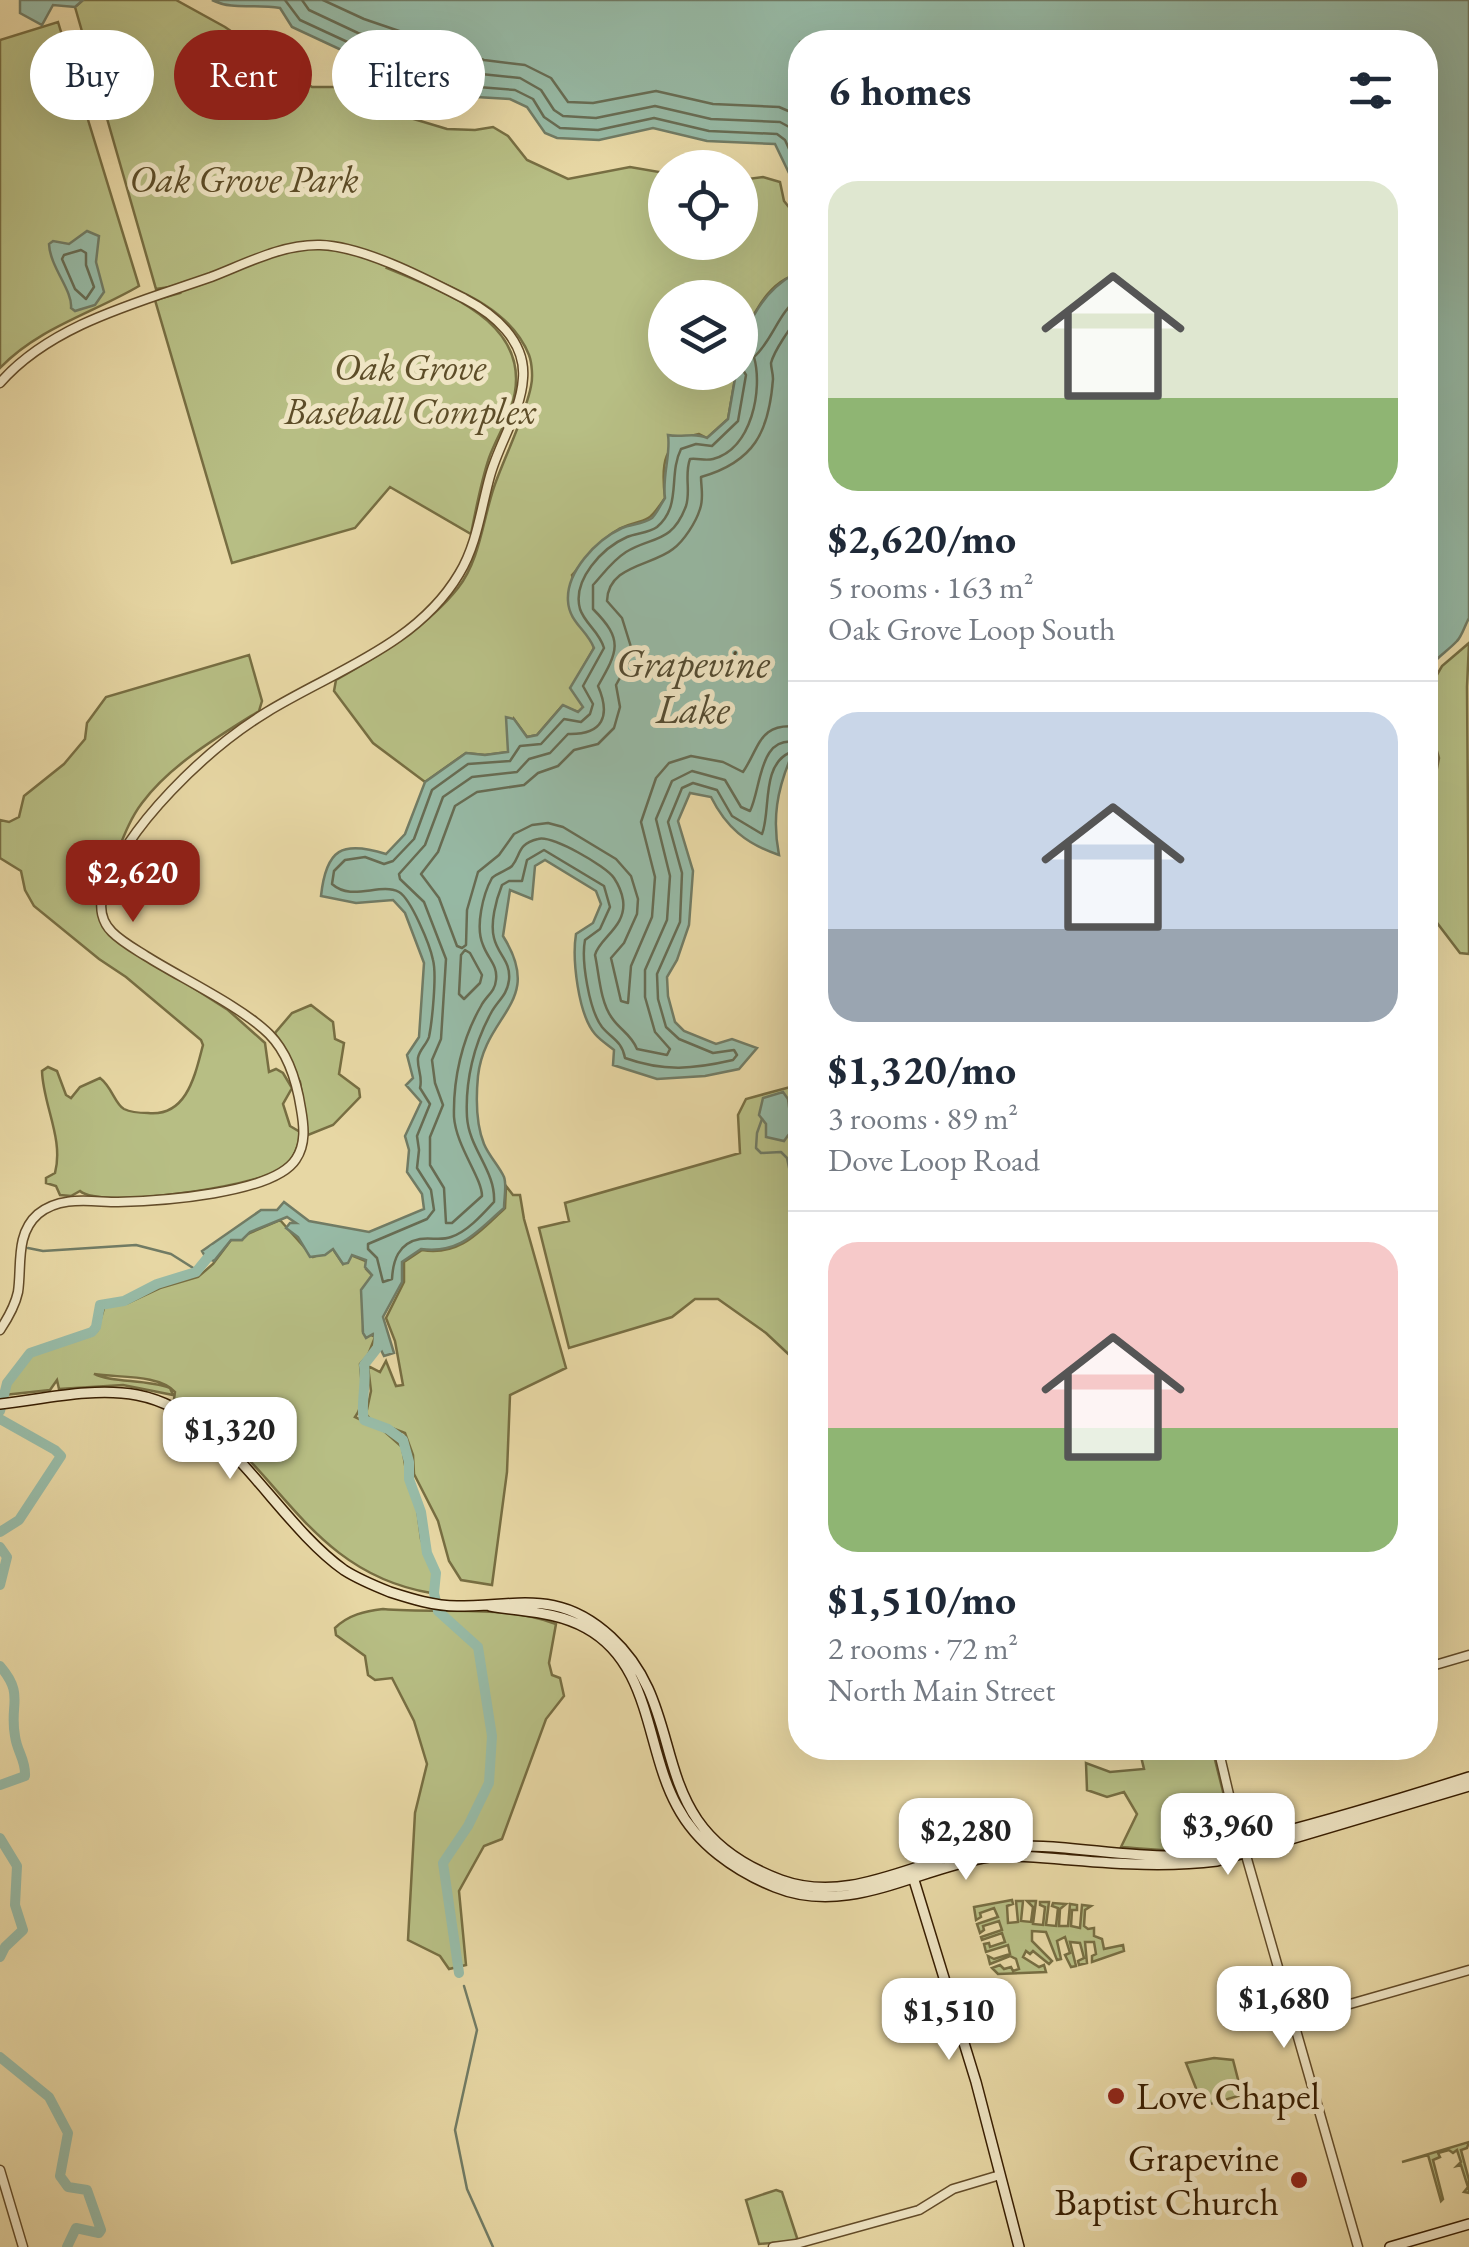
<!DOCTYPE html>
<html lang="en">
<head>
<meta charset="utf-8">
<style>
	:root { --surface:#fff; --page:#f6f6f7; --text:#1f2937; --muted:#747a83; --line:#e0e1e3; --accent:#8f2418 }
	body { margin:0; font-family:"EB Garamond",serif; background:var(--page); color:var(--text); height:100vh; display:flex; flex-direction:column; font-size:38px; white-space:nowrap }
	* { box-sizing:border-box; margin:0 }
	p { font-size:32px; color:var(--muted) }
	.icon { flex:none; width:55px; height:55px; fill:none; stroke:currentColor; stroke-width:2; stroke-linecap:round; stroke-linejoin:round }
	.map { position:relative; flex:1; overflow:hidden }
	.details { position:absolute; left:788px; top:30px; width:650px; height:1730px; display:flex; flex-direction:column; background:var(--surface); border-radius:40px; box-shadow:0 10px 40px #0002 }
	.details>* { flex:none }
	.banner { position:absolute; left:30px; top:30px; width:608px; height:90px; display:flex; gap:20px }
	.buttons { position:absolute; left:648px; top:150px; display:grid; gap:20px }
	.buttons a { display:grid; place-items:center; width:110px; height:110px; border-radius:50%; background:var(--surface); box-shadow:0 10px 40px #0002; font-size:50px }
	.price { position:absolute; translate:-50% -85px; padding:0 22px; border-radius:20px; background:#fff; color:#222; font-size:32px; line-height:65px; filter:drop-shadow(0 2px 5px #0008) }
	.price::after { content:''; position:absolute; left:50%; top:60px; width:30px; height:22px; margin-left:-15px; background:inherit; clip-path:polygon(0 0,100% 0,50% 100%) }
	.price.on { background:var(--accent); color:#fff }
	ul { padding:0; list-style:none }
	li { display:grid; align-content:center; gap:20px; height:530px; padding:0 40px }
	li+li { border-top:2px solid var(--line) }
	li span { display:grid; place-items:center; height:310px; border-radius:30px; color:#555 }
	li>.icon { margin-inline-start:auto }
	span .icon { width:180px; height:180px; fill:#fffc; stroke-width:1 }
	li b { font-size:42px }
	h2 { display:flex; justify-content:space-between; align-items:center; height:120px; padding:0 40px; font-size:42px }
	.chip { padding:0 35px; border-radius:45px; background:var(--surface); box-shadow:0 10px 40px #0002; font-size:35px; line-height:90px }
	.chip.on { background:var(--accent); color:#fff }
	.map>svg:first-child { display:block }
	.green { fill:#b7be84; stroke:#776e42; stroke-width:2.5 }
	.water { fill:#97baa6; stroke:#717b64; stroke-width:2.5 }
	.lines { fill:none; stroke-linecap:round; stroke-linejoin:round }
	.shore { stroke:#676c53; stroke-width:2.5 }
	.stream { stroke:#717b64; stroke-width:2.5 }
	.river { stroke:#97baa6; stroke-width:10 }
	.tertiary-casing { stroke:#634c29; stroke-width:11 }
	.secondary-casing { stroke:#371d00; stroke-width:12 }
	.tertiary { stroke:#efe5c4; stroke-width:8 }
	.secondary { stroke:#efe5c4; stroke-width:9 }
	.poi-dot { fill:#8f2418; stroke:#efe5c4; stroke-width:4 }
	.labels { text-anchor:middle; stroke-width:10; stroke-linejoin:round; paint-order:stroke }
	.park-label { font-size:38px; font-style:italic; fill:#5d4d28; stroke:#efe5c4 }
	.poi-label { font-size:38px; fill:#371d00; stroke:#efe5c4; text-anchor:start }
	.water-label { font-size:40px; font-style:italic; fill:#544c32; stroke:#efe5c4 }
</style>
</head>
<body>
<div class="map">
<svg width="1469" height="2247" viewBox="0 0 1469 2247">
	<rect width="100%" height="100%" fill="#e7d7a4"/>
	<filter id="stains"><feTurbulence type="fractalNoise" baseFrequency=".002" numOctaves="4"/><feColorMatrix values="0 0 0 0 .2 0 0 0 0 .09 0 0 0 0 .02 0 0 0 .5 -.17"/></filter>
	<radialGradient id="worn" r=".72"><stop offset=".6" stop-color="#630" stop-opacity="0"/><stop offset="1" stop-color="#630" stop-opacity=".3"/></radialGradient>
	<path class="green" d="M83,0H176L225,27L312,87H337L367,105L447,129L475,130L493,127L508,136L527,160L568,179L630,167L665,173V242H740V180L763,177L780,182L784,201L800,221V274C768,279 748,321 740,349V298H665V372L736,373L728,419L707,438L699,434C662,442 661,464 665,498C644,529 648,515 619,529C599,540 587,559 572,575L594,648L571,688L584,707L578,712L562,706L537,735L527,737L514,719L508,752L485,755L466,753L425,782L373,743L334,691L336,680C378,656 428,626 458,588C480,560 483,519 494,487C504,458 526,414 531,386C533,378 532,363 529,355C508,302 441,284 393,262L387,268C446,293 539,324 511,408C505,425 495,441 489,458C481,482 476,508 471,534L390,487L355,528L232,563L155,300L180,293L176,286L156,289L75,7Z
		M58,22L139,286C93,313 38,328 0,368V40Z
		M1469,643L1467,687L1469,954L1460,953L1425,907V803L1432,794L1439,758L1430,727L1431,685L1442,666Z
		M249,655L262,701L259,711C219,736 170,765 142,803C129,820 122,841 114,860C104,883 94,910 109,934L228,1010L265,1043L269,1072L276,1069L283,1073L292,1088L283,1104L290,1126L300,1132C299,1148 292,1163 278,1171C251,1186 102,1210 80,1191L71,1196L60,1195L56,1186L46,1183V1178L55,1173C64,1139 43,1105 42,1071L48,1067L57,1071L66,1095L71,1098L80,1087L100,1078C112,1087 115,1104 124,1109C130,1112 141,1113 148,1113C187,1117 195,1075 203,1045L201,1040L126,977L99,959L34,906L25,890L21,871L0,858V820L9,822L19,817L24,796L64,764L85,739L87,723L106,697Z
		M311,1005L333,1022L335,1039L344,1043L339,1074L359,1089L360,1097L333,1125L308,1135L300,1082L275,1033L292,1013Z
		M794,1086L800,1088V1365L766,1333L718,1299H695L672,1317L569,1348L539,1228L569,1221L565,1203L740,1153L738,1115L746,1099Z
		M506,1186L513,1195H520L524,1219L566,1368L510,1395L507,1472L492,1585L461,1580L449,1561L438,1521L414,1474L413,1455L405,1433L371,1420L366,1414L371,1391L368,1366L380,1372L386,1361L396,1386L403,1385L395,1341L386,1318L404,1282V1262L422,1250C460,1256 479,1232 505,1208Z
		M280,1220L313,1257L333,1249L343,1264L351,1255L368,1262L366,1269L372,1275C361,1299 364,1307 363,1331L375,1337L368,1355L360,1364C361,1381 366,1403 355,1417L384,1431L402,1447L409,1488L416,1500L421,1539L434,1572L431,1593C301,1571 276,1453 174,1399L175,1392C159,1374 118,1378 94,1374C112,1383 146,1379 170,1388L173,1395L123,1385L59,1389L57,1380L50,1390L4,1395L12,1379L32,1355L97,1331L105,1305L128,1303L160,1288L198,1277L213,1264L231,1240H242L245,1235Z
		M383,1609C440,1614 503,1604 556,1624L549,1663L552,1675L560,1678L564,1696L546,1719L502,1839L484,1846L459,1891L466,1965L449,1969L440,1956L408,1940L415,1813L427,1764L414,1721L392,1678L375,1680L368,1675L365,1656L336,1635L335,1628C348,1615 365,1611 383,1609Z
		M1139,1748H1212L1234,1835C1206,1858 1157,1849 1121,1847L1137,1814L1124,1792L1107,1797L1087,1790L1086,1763L1110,1772L1144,1769Z
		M1012,1900L1013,1904L1007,1906L1008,1923L1018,1922L1016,1901H1023L1021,1921L1031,1922L1033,1907L1027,1901H1036L1033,1924L1043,1925L1045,1907L1040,1905V1902H1049L1046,1925L1056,1926L1058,1908L1052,1906L1053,1903L1066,1904L1060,1909L1059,1926H1068L1070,1904L1077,1905V1910H1072L1071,1926L1080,1928L1082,1905L1091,1906L1085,1910L1084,1926L1088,1929L1094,1928V1936L1102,1939L1104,1949L1123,1945L1124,1951L1092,1962V1956L1096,1954L1094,1942H1085L1087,1963L1079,1965L1078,1961L1084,1958L1080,1943L1070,1942L1076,1966L1071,1967L1065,1955L1070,1953L1065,1937L1057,1941L1061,1959L1057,1960L1046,1932L1032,1931V1941L1052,1961L1049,1964L1033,1951L1030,1954L1026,1951L1023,1957L1039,1967L1044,1965L1046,1972L998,1974L992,1968L1000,1965L1004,1969L1011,1967L1013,1971L1019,1969L1016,1959L1010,1956L990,1964L988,1956L994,1959L1010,1954L1008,1945L986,1952L984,1944L989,1943L990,1947L1005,1942L1002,1933L982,1940L981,1937L1002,1930L999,1921L983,1926L984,1930L980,1933L977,1924L998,1917L994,1908L980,1913L981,1917L976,1920L974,1907Z
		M1214,2058L1233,2060L1242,2095L1203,2106L1186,2063Z
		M1469,2142L1467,2148L1461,2150L1469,2180V2193L1464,2192L1468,2187L1461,2165L1457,2166L1461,2162L1457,2150L1453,2153L1449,2150L1438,2153L1440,2157L1433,2160L1443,2199L1441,2201L1428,2155L1402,2162Z
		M776,2190L782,2192L798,2241L759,2244L746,2200Z"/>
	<path class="water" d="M20,0H83L75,7L53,5L42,25L20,13Z
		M212,0H1469V618C1465,625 1462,636 1457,641C1444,655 1428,661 1425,681V42H800V196L775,144L707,141L653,128L599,140L557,138L545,133L527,107L510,99L476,97L350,54L292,27L280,8C253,3 235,11 212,0Z
		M87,231L99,236L96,262L104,292L95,305L75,311L71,308C73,291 50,267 49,244L53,241L69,244Z
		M794,274H800V788L794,782L791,757C777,790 772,819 779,855C746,844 726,827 711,797L690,793L678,821L693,871L689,925L677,960L667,977L668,996L675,1022L684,1031L716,1044L732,1039L757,1048L739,1069L705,1076L657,1079L613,1065L614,1050C608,1045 600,1040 595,1034C578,1014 572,959 576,934L593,923L601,904L596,891L545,860L535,866L532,899L510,890L503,936C545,1003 485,1013 478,1076C476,1097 476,1124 484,1144C489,1156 499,1166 504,1177C507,1185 504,1199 504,1208C476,1232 461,1254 421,1249L402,1262V1282L383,1317L394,1353L384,1356L373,1334L366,1338L363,1333L361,1290L372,1275L365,1267L366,1260L352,1255L348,1263L343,1264L333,1249L325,1255L310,1257L298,1237L286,1228L290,1223H296L287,1217L250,1232L242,1240H231L214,1261L206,1258L202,1251L261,1210H277L284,1202L309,1221L369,1232L424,1209L422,1194L407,1172L409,1150L405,1136L421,1102L406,1085L413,1078L407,1055L419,1037L424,963L405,913L393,900L356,903L321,896C326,849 342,840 386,854L405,834L425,782L466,753L485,755L508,752L506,717L514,719L527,737L537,735L563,705L578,712L583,707L570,688L594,648C587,630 569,622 568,601C566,572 596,540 622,528C631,524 644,524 652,518C657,513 661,504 665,498C662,475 671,455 668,435C682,438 695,432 707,438L728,419L736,373L740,372C740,332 759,294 794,274Z
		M1425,685L1430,690L1425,712L1433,754L1430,787L1425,775Z
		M783,1092L788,1099L792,1130L784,1141L766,1137V1124L759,1115L763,1098Z"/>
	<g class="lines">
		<path class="shore" d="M285,0L300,20L354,45L478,87L515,90L533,99L544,117L560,128L598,130L654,118L709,131L777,134L785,140L800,173
			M302,0L309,10L358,33L481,74L520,78L541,90L554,110L563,116L596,118L655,106L711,119L780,122L791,128L800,142
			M323,0L364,19L484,60L525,65L551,78L568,102L593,103L656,91L713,104L779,107L800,116
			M81,250L86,253V265L94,287L86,299L75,289L62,259L64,255Z
			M800,297C778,312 773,340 754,357C763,389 752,449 713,459C705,461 698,458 690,459C684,475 691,491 686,506C672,544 652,536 626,552C612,561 604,573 593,585V609C624,640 618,651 598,686C611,716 603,735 568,734L550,753L529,759L517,772L472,777L443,797L425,845L399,874L400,879L424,902L446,959L441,1039L432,1060L435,1083L443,1105L430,1137V1165L444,1188L446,1223H452L482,1196C482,1178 456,1146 454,1117C453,1079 462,1039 481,1006C486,996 495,992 496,980C498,965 488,959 483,945C475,927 483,894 492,878C497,873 508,870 512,866C521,855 517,844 538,839C552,835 606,866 614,878C618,884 622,894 623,900C627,927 599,938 595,955C599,973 600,1002 612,1018C620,1030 631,1034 637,1049L667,1055L670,1049L655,1032L645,997V970L667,920L670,876L656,819L672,781L692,771L725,780L741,807L750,811C762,787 758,732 800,743
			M800,316C791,326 774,351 771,363C771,368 773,373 773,379C769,432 754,462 701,477C701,487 704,498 700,509C696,522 684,541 673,549C652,566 608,565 607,601L622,618L631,647L628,663L616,685L620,707L614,728L598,744L574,750L558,766L538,773L524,785L477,792L455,806L438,852L421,874L439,898L457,946L462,948L466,945L467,910L478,872L499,855L514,834L532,825L548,823L563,827L616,859L631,876L638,899L637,914L624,943L611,958L621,1001L628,1003L631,966L652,917L655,877L641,822L656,778L669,763L691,756L723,762L743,772C760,747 759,721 800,727
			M740,365L746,375L738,421L712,446L696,444L681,449C668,475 682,506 657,527C649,533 636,533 627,537C602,548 572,580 580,609C585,624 599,631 604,648L583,686L593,704L590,714L581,722L564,719L541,744L520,746L510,761L468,764L432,790L414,839L393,861L384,864L365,857L345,860L334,871L332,884C352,902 380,882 399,892C411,899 430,945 433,960C437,975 432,1022 429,1037C427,1044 419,1050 418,1058C417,1069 423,1076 420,1088L430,1104L417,1136L419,1150L417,1168L431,1190L434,1210L427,1219L368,1244V1249L377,1258L383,1282L392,1279C393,1261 398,1243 420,1239C431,1237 440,1241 451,1237C467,1232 483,1214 494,1202C496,1171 469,1149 467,1117C465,1081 474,1044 491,1013C498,1000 507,996 509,980C511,961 498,955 494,938C490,923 496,900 502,885L509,881H522L527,860L544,850L604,886L610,907L600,929L585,940C581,960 589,1010 602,1027C612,1039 622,1041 625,1058C664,1072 694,1069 733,1060L737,1055L734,1050L713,1053L679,1039L666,1027L658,999L657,974L680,922L682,873L668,822L682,788L693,783L717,790L732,816L762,834C771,812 761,766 789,753L800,758
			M465,950L470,953L482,975L480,983L464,999L459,994L461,955Z"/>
		<path class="stream" d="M762,1119L757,1133L756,1148L761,1153L781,1152L787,1158L800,1220
			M28,1248L43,1251L136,1245L171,1254L198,1271
			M464,1986L477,2030L455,2130L467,2189L493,2247"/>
		<path class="river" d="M379,1335L378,1347L364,1365C367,1384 360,1405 364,1420L388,1429L403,1440L409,1462V1479L421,1512L427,1553L436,1573L434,1593L438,1611L478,1647L492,1736L489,1783L468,1826L443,1863L459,1973
			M0,1411L7,1383L30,1353L92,1332L96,1327L100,1305L124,1301L157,1284L196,1272L214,1250
			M0,1419L55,1450L61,1456L19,1520L0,1532
			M0,1547L7,1557L0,1585
			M0,1666C25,1695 9,1704 15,1736C17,1752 26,1760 25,1776L0,1785
			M0,1838L17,1866L15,1905L23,1930L5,1947L0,1957
			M0,2057L49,2097L68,2133L60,2176L68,2187L87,2190L101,2230L99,2233L76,2228L67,2247"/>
		<g class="tertiary-casing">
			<path id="tertiary" d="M0,383C51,324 140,302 211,277C245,264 282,244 320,245C363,246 426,279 465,299C494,314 526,341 523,378C521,412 499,443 490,476C481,508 477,545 459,574C417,645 334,671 267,712C208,748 125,826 103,894C99,908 102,922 112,932C122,942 135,949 146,956C181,978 242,1007 269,1034C288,1053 297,1083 301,1109C304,1126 306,1144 296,1159C274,1194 158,1201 118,1202C92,1202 61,1195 38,1214C15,1234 22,1266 18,1292C15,1306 8,1318 0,1330
				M1425,1668L1469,1655
				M1218,1748L1231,1803L1358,2247
				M1294,2020L1469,1970
				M0,2170L23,2247
				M773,2247L796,2244L919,2210L953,2189L1000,2175"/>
		</g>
		<g class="secondary-casing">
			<path id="secondary" d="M0,1404C44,1399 93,1387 137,1395C227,1412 273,1519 344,1570C358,1579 375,1586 390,1592C412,1599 434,1606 457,1606C519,1606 559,1589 611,1637C696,1715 636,1826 781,1880C853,1906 920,1857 990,1848C1052,1840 1116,1858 1179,1856C1210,1855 1241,1843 1271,1835C1337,1818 1403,1798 1469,1777
				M490,1606C523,1612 555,1611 586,1628C652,1664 645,1748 677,1806C697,1844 735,1871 775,1887C849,1917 917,1868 989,1857C1016,1854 1045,1858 1072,1860C1120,1864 1169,1867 1217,1861L1469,1786
				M913,1877L976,2082L1019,2247
				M1390,2247L1469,2224"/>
		</g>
		<use href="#tertiary" class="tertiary"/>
		<use href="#secondary" class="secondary"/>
	</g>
	<g class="poi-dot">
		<circle cx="1116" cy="2096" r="10"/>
		<circle cx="1299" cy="2180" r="10"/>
	</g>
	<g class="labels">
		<g class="park-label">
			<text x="244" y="192">Oak Grove Park</text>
			<text x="410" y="380">Oak Grove<tspan x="410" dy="44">Baseball Complex</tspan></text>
		</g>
		<g class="poi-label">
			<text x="1136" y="2109">Love Chapel</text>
			<text x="1279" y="2171" text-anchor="end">Grapevine<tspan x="1279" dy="44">Baptist Church</tspan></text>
		</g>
		<g class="water-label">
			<text x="693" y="677">Grapevine<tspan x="693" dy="46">Lake</tspan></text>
		</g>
	</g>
	<rect width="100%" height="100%" filter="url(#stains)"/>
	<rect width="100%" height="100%" fill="url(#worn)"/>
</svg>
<div class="buttons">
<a><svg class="icon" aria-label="locate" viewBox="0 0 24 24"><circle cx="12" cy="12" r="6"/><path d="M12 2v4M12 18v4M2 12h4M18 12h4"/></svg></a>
<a><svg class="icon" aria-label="layers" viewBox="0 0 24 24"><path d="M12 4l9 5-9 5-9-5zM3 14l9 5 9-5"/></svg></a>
</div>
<b class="price on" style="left:133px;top:925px">$2,620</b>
<b class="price" style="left:230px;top:1482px">$1,320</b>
<b class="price" style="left:1228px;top:1878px">$3,960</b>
<b class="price" style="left:966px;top:1883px">$2,280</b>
<b class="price" style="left:1284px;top:2051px">$1,680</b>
<b class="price" style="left:949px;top:2063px">$1,510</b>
<div class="banner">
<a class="chip">Buy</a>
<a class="chip on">Rent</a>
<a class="chip">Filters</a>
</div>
<section class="details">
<h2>6 homes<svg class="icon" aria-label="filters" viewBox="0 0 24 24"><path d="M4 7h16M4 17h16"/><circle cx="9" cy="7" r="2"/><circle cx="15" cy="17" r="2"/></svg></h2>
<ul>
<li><span style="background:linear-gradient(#dfe7d0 70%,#8fb573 0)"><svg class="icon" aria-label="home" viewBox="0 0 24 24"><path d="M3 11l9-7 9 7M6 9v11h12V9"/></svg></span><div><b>$2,620/mo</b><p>5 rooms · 163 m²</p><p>Oak Grove Loop South</p></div></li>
<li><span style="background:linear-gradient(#c9d6e8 70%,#9aa5b1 0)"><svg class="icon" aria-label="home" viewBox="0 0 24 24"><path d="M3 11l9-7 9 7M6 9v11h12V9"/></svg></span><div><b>$1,320/mo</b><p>3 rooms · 89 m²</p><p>Dove Loop Road</p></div></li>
<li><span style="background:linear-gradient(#f6c9c9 60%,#8fb573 0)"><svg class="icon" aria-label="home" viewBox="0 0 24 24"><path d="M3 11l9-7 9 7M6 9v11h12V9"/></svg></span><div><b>$1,510/mo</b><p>2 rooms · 72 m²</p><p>North Main Street</p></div></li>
</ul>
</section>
</div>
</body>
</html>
